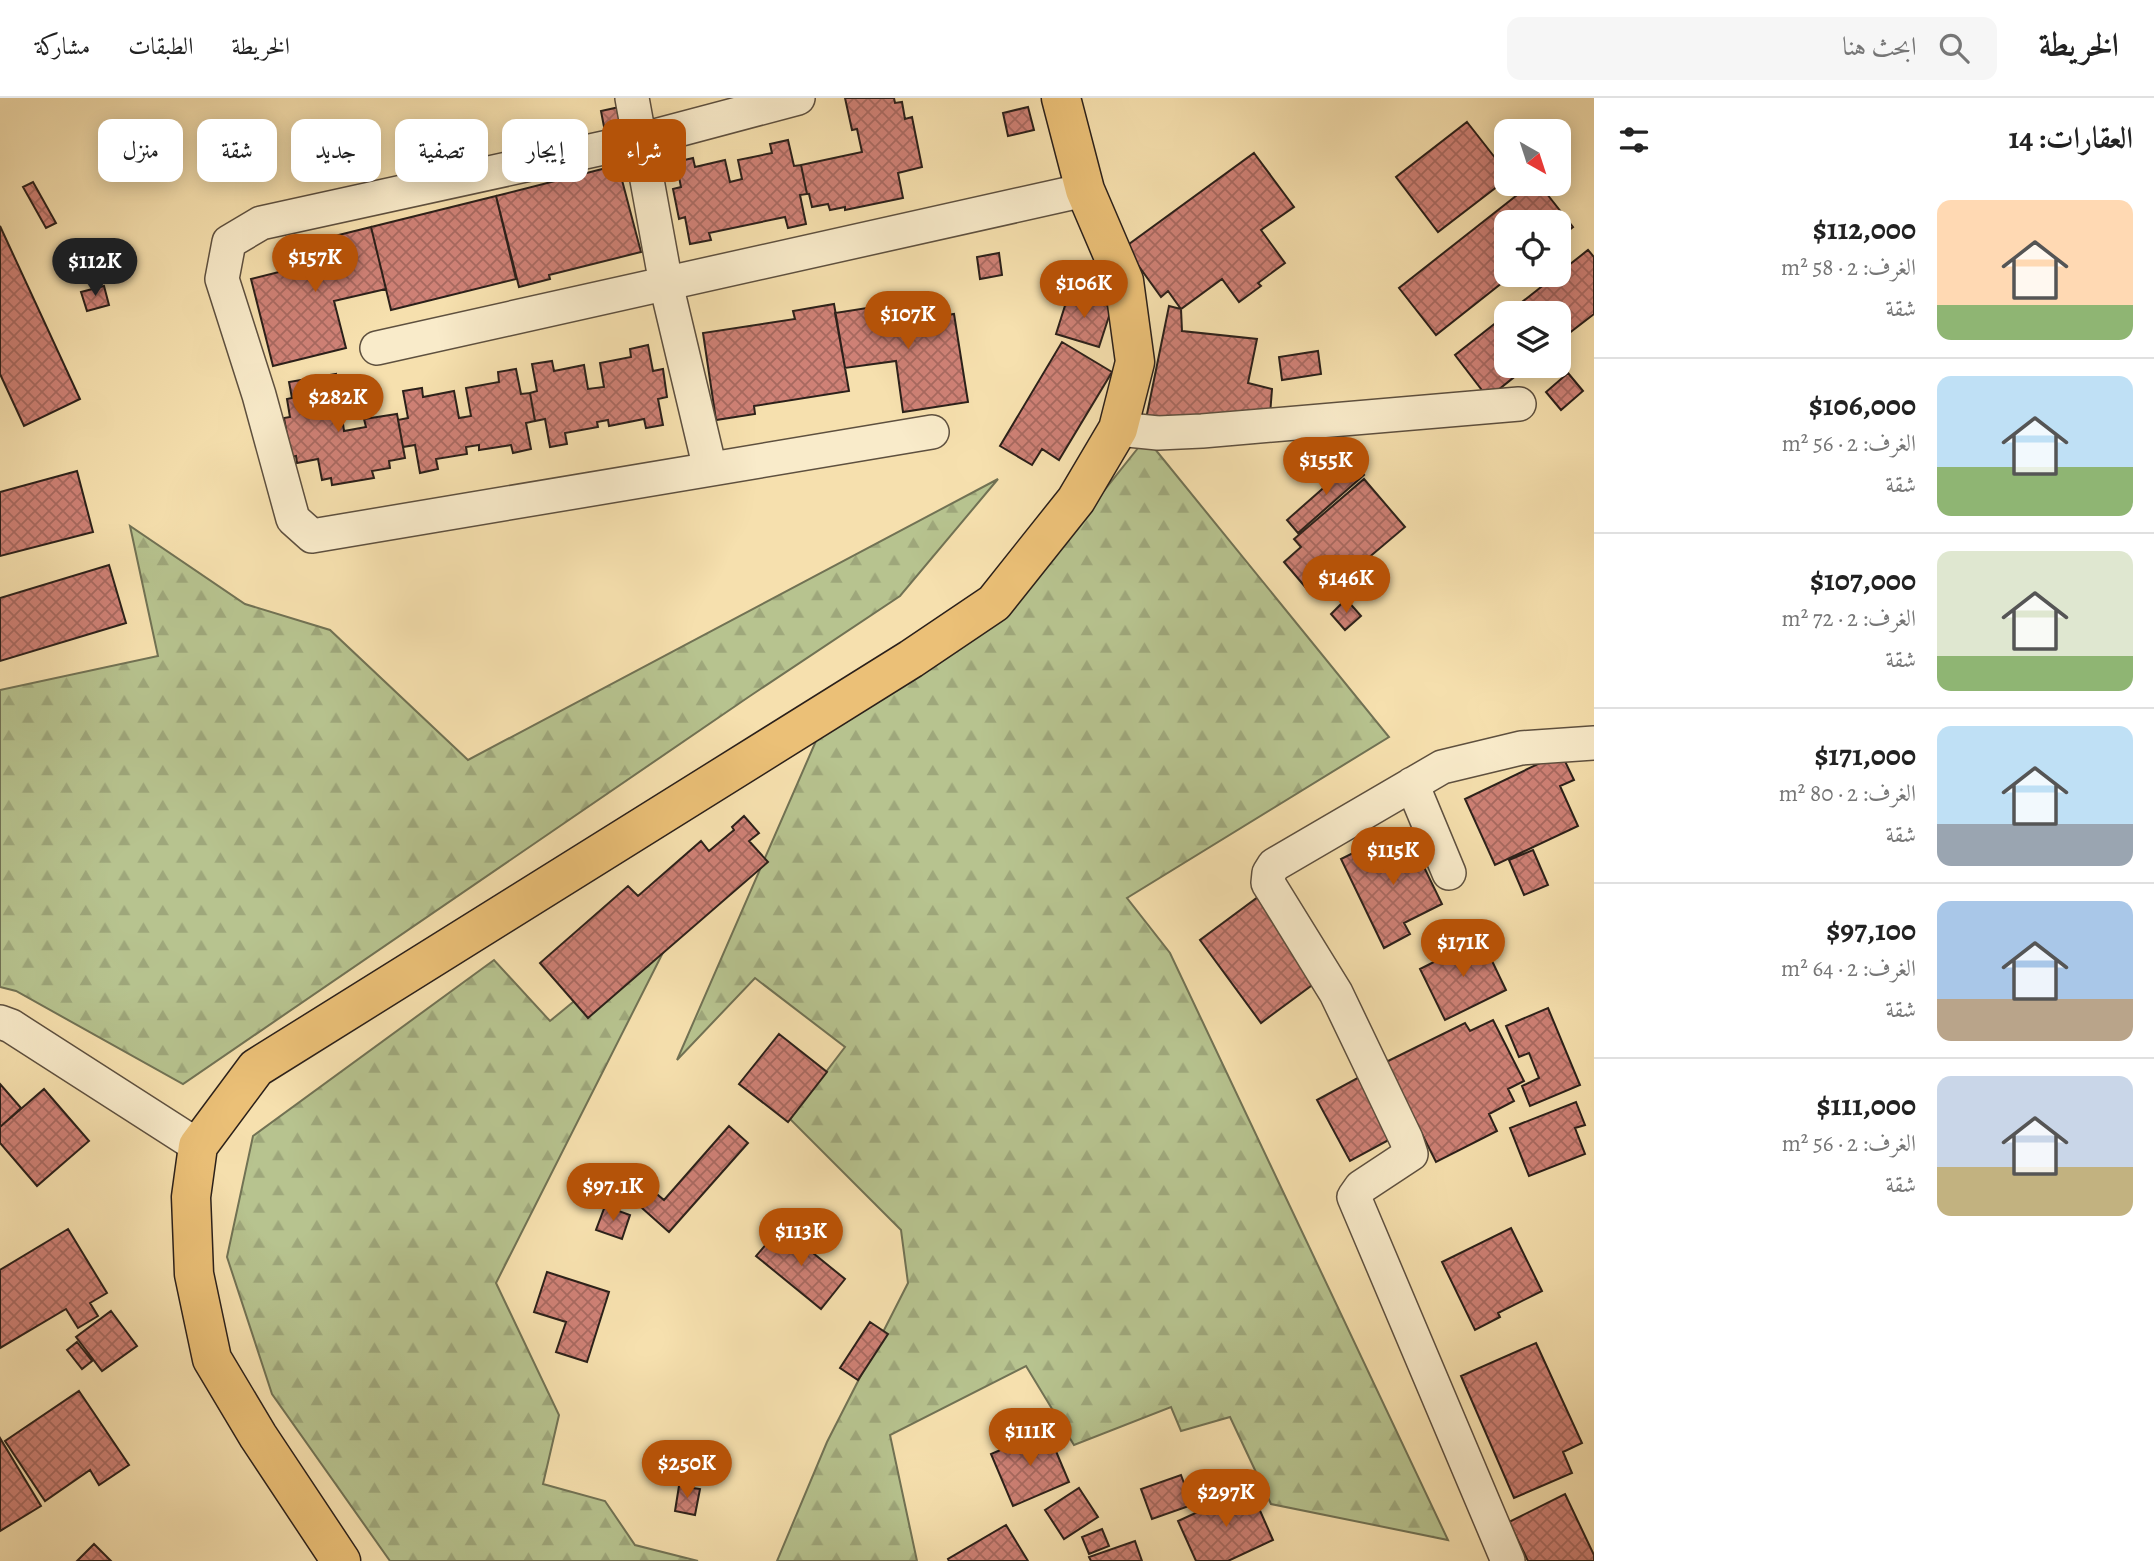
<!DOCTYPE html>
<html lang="ar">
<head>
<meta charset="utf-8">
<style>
	:root { --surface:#fff; --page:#f6f6f6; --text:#222; --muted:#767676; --line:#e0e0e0; --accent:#b45309 }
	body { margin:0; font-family:Alegreya,Amiri,serif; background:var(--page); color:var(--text); direction:rtl; height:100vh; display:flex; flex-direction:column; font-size:26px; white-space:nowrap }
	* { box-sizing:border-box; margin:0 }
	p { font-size:23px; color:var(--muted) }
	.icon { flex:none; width:38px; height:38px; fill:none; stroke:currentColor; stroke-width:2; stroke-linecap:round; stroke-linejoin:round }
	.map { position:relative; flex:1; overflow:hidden; direction:ltr }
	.sheet { display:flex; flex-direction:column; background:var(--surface); width:560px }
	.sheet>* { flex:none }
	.top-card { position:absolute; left:21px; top:21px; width:665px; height:63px; direction:rtl; display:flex; gap:14px }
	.needle { width:46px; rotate:141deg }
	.buttons { position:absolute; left:1494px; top:21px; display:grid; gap:14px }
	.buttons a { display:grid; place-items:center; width:77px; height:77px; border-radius:14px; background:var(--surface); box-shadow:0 4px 18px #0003; font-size:35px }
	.price { position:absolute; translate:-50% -60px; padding:0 16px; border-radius:24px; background:var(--accent); color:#fff; font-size:23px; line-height:46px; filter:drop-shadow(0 2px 4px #0008) }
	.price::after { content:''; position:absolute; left:50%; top:42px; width:21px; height:16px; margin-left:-10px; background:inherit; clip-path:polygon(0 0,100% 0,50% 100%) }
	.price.selected { background:#222; color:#fff }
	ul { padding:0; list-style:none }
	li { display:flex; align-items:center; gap:21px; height:175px; padding:0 21px }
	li+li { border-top:2px solid var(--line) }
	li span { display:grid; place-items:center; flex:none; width:196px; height:140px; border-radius:14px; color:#555 }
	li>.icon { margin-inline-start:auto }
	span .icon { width:84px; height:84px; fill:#fffc; stroke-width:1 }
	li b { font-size:30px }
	h2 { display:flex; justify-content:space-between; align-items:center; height:84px; padding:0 21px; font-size:30px }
	.tag { padding:0 24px; border-radius:14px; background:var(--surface); box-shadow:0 4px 18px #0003; font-size:24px; line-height:63px }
	.tag.selected { background:var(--accent); color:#fff }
	header { display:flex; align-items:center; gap:42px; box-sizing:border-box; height:98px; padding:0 35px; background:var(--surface); border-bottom:2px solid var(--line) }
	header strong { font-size:33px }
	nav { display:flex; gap:38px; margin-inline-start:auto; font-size:24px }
	.search { width:490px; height:63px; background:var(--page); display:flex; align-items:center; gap:18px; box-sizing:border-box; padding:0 24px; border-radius:14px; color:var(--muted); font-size:26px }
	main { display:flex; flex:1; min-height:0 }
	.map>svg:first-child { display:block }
	.forest { fill:url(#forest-firs); stroke:#717254; stroke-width:2 }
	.building { fill:url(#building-cross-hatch); stroke:#2b201a; stroke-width:2 }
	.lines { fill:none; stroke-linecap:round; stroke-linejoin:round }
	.minor-casing { stroke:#5e503f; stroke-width:36 }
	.major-casing { stroke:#2b201a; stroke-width:41 }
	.minor { stroke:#f9ebca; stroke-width:33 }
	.major { stroke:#ebc077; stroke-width:38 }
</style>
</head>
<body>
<header>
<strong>الخريطة</strong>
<div class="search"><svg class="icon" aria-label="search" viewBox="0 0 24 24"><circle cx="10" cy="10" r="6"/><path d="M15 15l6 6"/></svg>ابحث هنا</div>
<nav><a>الخريطة</a><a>الطبقات</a><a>مشاركة</a></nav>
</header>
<main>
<section class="sheet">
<h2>العقارات: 14<svg class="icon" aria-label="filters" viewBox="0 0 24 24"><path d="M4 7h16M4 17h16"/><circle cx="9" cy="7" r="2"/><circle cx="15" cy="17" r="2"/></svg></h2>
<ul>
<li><span style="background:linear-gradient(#ffd9b3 75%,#8fb573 0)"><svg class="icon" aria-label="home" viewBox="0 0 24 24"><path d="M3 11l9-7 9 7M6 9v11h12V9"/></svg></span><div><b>$112,000</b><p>الغرف: 2 · 58 m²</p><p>شقة</p></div></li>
<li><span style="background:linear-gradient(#bfe0f5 65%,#8fb573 0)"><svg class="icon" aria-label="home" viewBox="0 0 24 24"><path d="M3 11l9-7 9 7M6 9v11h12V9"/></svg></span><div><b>$106,000</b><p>الغرف: 2 · 56 m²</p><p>شقة</p></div></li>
<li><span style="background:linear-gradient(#dfe7d0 75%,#8fb573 0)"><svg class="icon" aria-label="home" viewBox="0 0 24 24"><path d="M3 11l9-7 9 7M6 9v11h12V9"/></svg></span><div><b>$107,000</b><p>الغرف: 2 · 72 m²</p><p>شقة</p></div></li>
<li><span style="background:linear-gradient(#bfe0f5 70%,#9aa5b1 0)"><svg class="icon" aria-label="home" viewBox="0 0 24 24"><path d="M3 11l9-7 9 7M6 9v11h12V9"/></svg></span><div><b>$171,000</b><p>الغرف: 2 · 80 m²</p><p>شقة</p></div></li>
<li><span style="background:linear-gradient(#a9c7e8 70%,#b9a48a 0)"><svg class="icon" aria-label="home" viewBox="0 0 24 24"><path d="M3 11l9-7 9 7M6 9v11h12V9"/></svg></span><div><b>$97,100</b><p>الغرف: 2 · 64 m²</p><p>شقة</p></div></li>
<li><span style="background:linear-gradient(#c9d6e8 65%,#c2b280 0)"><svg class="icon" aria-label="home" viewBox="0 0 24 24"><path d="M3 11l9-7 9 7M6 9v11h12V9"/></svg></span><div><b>$111,000</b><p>الغرف: 2 · 56 m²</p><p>شقة</p></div></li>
</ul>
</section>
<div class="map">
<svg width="1594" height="1463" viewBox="0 0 1594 1463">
	<defs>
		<pattern id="forest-firs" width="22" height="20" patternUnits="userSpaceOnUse" patternTransform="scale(1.75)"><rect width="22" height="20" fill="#b7c38f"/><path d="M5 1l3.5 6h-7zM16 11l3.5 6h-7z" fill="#9ea77b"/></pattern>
		<pattern id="building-cross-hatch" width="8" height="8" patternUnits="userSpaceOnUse" patternTransform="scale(1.75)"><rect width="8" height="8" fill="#cf8176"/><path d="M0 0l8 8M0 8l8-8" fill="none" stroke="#a86960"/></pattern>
	</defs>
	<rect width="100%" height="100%" fill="#f6e0ae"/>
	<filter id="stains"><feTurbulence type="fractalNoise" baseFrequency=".00286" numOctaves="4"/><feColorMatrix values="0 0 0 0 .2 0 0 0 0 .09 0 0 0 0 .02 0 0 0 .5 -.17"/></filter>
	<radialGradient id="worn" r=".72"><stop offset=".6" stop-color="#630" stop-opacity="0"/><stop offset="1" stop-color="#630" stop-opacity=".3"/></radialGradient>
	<path class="forest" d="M1146,340L1389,639L1127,800L1170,855L1448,1442L1271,1406L1230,1319L1181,1333L1171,1309L1074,1347L1026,1268L890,1337L917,1463H777L827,1344L908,1185L901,1132L790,1021L845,949L755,880L677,962L819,636L1012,508Z
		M998,381L900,498L750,598L183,986L16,893L0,889V592L158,558L130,428L245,506L330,532L468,662Z
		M684,813L496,1185L559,1317L543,1386L605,1403L635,1447L698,1463H390L272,1296L227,1159L253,1038L494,862L550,923Z"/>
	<path class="building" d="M845,0H894L895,5L902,4L905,21L912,19L922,69L898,75L903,100L845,112V109L830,112L828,106L812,109L809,96H807L801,67L862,54L857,31L852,32Z
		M624,8L629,29L605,34L601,13Z
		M1028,9L1034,32L1008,38L1003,15Z
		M1467,24L1507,75V81L1438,134L1396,79Z
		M788,42L794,68L801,67L807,96L800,97L806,126L788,130L785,119L709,135L711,142L690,146L685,119L679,121L673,91L681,89L676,64L693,60L695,69L725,62L730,84L742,81L738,62L772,55L770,46Z
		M1254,55L1294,109L1261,132L1285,165L1258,185L1261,188L1239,204L1222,181L1181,211L1168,193L1161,199L1125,149Z
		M618,67L641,154L549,177L550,181L519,189L496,98Z
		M33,84L56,125L46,130L23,89Z
		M1531,86H1539L1573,129L1559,140V124H1507V177H1512L1436,237L1399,190Z
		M496,98L516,181L391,212L371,129Z
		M0,128L80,301L24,328L0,276Z
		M371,129L386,191L334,203L346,250L273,268L251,181L283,173L278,152Z
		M1588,152L1594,159V216L1559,243V215H1508Z
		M999,155L1002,177L980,181L977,159Z
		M104,188L109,207L87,213L81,194Z
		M1069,195L1112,209L1099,249L1056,236Z
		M925,201L928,220L954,216L968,304L903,314L896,263L845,270L835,215Z
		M834,206L849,293L754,308L755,316L716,322L703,235L795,221L793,213Z
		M1169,208L1181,211L1182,233L1257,241L1248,285L1272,291L1270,317L1145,326Z
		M1507,216V268H1528L1488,300L1455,257Z
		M1062,244L1112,274L1059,362L1042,351L1032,367L1000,348Z
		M648,247L653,273L663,271L667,299L658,301L663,327L646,330L644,321L609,328L608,322L597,324L598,329L565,335L567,346L550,349L545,321L535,323L530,295L537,293L532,266L552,263L554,273L584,267L588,291L604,289L600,265L631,259L630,251Z
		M1318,253L1321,276L1282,282L1279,259Z
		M516,271L521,296L530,295L535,323L526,325L531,351L513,355L511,347L479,352V347L466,349L467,356L436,361L438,371L420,375L415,347L403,349L398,322L408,320L403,293L422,290L423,299L454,293L459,320L471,318L466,290L499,284L498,274Z
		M1568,275L1583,293L1561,312L1546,294Z
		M336,276L344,333L366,329L364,321L397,316L405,360L389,363L390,370L372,373L374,380L332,387L331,380L322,382L318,361L297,365L296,358L291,359L284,320L290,319L287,301L292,300L289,284Z
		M1353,364L1364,377L1298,435L1287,422Z
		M77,373L93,434L0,458V394Z
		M1364,381L1405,429L1335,488L1325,476L1307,491L1284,464L1301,449L1294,441Z
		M109,467L126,525L0,563V500Z
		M1346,501L1361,518L1345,532L1331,516Z
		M1561,655L1574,682L1560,688L1578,728L1495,767L1465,701Z
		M744,718L759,735L749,743L768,764L588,920L540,865L628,788L638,798L701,743L709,753L734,732L732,729Z
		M1420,737L1430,758L1421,763L1442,806L1404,825L1410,836L1384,850L1341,761L1371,746L1377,759Z
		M1533,752L1548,787L1524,797L1509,762Z
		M1258,799L1319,882L1261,925L1200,842Z
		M1481,840L1506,892L1445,922L1420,871Z
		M1548,910L1580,987L1530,1008L1522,988L1539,980L1529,955L1519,959L1506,928Z
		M1493,922L1524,983L1508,991L1514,1003L1489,1016L1497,1033L1436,1064L1386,964L1465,925L1470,933Z
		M779,936L827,974L788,1024L739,986Z
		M1363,977L1396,1038L1350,1063L1317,1002Z
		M0,986L21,1010L0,1029Z
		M44,991L89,1043L37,1088L0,1045V1029Z
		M1576,1004L1585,1027L1575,1030L1585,1056L1529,1078L1510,1030Z
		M729,1028L748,1045L669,1134L634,1103L647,1088L664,1102Z
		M605,1108L630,1117L622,1141L596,1132Z
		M781,1129L845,1181L821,1211L756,1158Z
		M1511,1130L1542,1193L1498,1215L1500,1219L1475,1232L1442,1164Z
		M68,1131L107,1195L90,1205L98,1218L78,1230L66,1211L0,1250V1172Z
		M547,1174L609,1194L587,1264L556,1254L566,1224L534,1214Z
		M111,1213L137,1248L102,1273L76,1239Z
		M870,1224L888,1236L858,1282L840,1270Z
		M77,1244L92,1263L82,1271L67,1252Z
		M1536,1245L1582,1345L1563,1354L1572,1375L1514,1400L1461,1278Z
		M79,1293L129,1367L99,1387L90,1372L45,1403L5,1343Z
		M1047,1332L1069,1384L1013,1408L991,1356Z
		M0,1340L41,1408L0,1433Z
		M1181,1377L1192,1407L1152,1421L1141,1391Z
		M679,1388L700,1391L695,1417L675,1413Z
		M1079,1390L1098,1419L1064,1441L1045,1412Z
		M1250,1390L1273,1442L1228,1463H1196L1178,1423Z
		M1565,1396L1594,1457V1463H1528L1509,1424Z
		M1006,1427L1028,1463H949L948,1461Z
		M1102,1431L1109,1448L1089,1456L1082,1439Z
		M1135,1443L1142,1463H1091L1089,1459Z
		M94,1446L111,1463H77Z"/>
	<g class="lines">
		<g class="minor-casing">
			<path id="minor" d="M632,0L666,186L710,371
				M798,0L640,42L261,125L229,144L222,181L259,297L293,421L312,438L932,334
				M377,250L1085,92
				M1118,331L1158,335L1202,333L1519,306
				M1412,686L1449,775
				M0,924L11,928L198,1048
				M1508,1463L1354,1099L1361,1089L1411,1056L1406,1041L1336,895L1268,785L1269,775L1274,767L1442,669L1521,650L1594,645"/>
		</g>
		<g class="major-casing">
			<path id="major" d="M341,1463L258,1338L212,1261L194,1176L191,1099L198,1048L256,970L911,561L994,505L1076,402L1118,331L1135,264L1124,183L1085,92L1061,0"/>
		</g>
		<use href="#minor" class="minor"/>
		<use href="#major" class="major"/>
	</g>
	<rect width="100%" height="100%" filter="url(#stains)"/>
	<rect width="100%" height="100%" fill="url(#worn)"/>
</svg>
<div class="buttons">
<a><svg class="needle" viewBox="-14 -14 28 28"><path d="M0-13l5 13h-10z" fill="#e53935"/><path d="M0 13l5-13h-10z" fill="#767676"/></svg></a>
<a><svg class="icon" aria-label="locate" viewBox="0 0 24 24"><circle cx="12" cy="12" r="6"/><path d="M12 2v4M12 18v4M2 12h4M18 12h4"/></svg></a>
<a><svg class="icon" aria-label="layers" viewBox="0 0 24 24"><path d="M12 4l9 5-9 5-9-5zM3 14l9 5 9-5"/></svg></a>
</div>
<b class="price" style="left:315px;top:196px">$157K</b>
<b class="price selected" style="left:95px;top:200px">$112K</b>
<b class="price" style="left:1084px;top:222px">$106K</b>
<b class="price" style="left:908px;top:253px">$107K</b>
<b class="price" style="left:338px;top:336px">$282K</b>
<b class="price" style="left:1326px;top:399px">$155K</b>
<b class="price" style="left:1346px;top:517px">$146K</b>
<b class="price" style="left:1393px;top:789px">$115K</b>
<b class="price" style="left:1463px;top:881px">$171K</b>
<b class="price" style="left:613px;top:1125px">$97.1K</b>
<b class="price" style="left:801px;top:1170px">$113K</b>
<b class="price" style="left:1030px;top:1370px">$111K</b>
<b class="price" style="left:687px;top:1402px">$250K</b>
<b class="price" style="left:1226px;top:1431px">$297K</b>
<div class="top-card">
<a class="tag selected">شراء</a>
<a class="tag">إيجار</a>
<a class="tag">تصفية</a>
<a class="tag">جديد</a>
<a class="tag">شقة</a>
<a class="tag">منزل</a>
</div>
</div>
</main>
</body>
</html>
